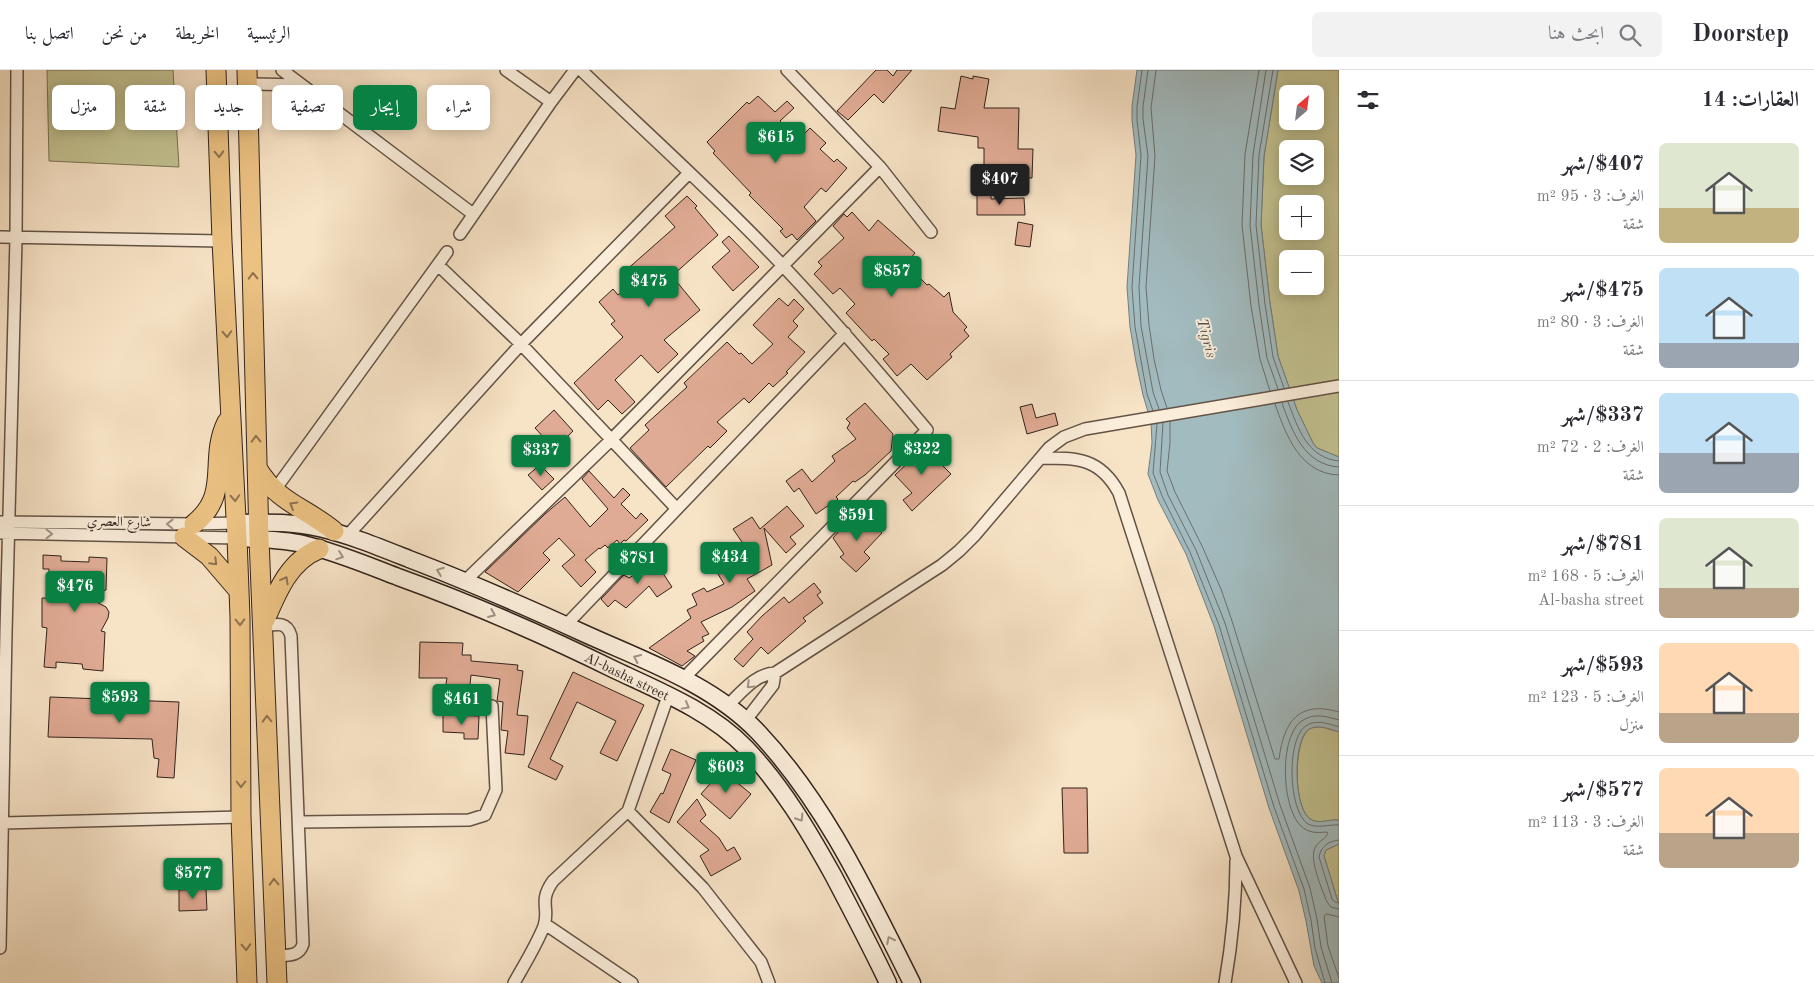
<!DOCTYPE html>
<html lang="ar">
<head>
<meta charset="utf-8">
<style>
	:root { --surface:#fff; --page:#f2f2f3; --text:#2b2b33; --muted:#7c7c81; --line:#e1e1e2; --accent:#0b8043 }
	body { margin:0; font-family:"Old Standard TT",Amiri,serif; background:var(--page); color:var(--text); direction:rtl; height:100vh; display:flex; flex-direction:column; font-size:19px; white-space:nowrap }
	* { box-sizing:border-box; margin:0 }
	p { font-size:16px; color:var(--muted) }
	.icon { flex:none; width:28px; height:28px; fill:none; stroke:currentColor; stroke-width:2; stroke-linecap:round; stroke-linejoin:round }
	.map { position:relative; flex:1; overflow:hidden; direction:ltr }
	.panel { display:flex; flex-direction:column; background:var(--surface); width:475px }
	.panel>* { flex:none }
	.hud { position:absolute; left:15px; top:15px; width:475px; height:45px; direction:rtl; display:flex; gap:10px }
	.needle { width:32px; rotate:28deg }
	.tools { position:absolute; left:1279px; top:15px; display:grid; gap:10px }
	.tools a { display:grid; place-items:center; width:45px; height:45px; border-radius:8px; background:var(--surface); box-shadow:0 2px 12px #0003; font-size:25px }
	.price { position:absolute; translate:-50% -42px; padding:0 11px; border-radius:5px; background:var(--accent); color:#fff; font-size:16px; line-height:32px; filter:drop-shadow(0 1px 2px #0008) }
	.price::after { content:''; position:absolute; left:50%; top:30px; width:15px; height:11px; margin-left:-8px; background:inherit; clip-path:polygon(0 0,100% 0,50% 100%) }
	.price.current { background:#222; color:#fff }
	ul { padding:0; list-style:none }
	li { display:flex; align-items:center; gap:15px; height:125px; padding:0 15px }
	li+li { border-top:1px solid var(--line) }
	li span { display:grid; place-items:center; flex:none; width:140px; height:100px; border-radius:8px; color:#555 }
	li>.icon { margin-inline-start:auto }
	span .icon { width:60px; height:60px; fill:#fffc; stroke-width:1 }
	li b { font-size:21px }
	h2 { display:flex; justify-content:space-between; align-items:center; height:60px; padding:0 15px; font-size:21px }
	.tag { padding:0 18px; border-radius:8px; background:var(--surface); box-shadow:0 2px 12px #0003; font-size:18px; line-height:45px }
	.tag.current { background:var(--accent); color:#fff }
	header { display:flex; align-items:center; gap:30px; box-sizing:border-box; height:70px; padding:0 25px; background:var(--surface); border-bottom:1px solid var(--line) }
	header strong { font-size:24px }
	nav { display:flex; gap:28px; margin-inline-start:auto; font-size:18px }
	.search { width:350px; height:45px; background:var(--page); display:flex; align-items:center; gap:12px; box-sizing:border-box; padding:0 18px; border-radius:8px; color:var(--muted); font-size:19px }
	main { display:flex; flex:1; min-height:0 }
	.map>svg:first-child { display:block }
	.green { fill:#c3c291; stroke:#7a7256; fill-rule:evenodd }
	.water { fill:#a2bbbf; stroke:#757e7e }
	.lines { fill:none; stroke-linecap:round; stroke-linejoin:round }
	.shore { stroke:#6a6f6e; stroke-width:1 }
	.building { fill:#e0ab94; stroke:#32231c }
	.street-casing { stroke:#635346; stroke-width:14 }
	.secondary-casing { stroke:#32231c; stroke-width:19 }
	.primary-casing { stroke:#32231c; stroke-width:21 }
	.street { stroke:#faedda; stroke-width:11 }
	.secondary { stroke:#faedda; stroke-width:16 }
	.primary { stroke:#ecc283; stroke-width:19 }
	.oneway { stroke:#8f7250 }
	.oneway2 { stroke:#a09284 }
	.labels { text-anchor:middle; stroke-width:4; stroke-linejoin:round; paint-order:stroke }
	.street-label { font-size:14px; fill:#32231c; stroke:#faedda }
	.water-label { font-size:15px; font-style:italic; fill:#54514d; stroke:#faedda }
</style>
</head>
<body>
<header>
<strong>Doorstep</strong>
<div class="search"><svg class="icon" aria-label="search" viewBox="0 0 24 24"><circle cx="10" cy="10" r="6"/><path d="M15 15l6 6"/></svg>ابحث هنا</div>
<nav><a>الرئيسية</a><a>الخريطة</a><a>من نحن</a><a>اتصل بنا</a></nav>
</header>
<main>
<section class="panel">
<h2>العقارات: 14<svg class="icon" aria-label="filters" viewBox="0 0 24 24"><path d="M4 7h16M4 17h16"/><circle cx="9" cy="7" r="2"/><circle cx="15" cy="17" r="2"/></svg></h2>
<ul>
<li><span style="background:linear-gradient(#dfe7d0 65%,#c2b280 0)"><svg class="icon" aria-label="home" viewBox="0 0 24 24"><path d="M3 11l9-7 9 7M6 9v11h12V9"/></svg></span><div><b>$407/شهر</b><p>الغرف: 3 · 95 m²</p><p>شقة</p></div></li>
<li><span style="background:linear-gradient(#bfe0f5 75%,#9aa5b1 0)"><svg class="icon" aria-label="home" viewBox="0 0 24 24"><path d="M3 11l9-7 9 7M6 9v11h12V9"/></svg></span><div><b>$475/شهر</b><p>الغرف: 3 · 80 m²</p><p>شقة</p></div></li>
<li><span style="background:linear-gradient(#bfe0f5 60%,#9aa5b1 0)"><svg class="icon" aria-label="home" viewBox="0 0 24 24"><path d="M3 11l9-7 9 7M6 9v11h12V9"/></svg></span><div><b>$337/شهر</b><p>الغرف: 2 · 72 m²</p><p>شقة</p></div></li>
<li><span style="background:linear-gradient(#dfe7d0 70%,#b9a48a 0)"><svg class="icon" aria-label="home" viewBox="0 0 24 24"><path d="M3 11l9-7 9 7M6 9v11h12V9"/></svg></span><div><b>$781/شهر</b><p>الغرف: 5 · 168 m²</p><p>Al-basha street</p></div></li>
<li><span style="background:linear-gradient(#ffd9b3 70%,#b9a48a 0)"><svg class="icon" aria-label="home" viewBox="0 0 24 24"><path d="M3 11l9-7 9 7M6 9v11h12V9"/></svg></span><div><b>$593/شهر</b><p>الغرف: 5 · 123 m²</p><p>منزل</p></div></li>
<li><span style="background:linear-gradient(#ffd9b3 65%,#b9a48a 0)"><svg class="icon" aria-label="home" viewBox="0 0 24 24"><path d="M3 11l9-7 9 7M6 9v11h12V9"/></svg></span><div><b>$577/شهر</b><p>الغرف: 3 · 113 m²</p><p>شقة</p></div></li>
</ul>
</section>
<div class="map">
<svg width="1339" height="913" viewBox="0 0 1339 913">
	<rect width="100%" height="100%" fill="#f7e3c6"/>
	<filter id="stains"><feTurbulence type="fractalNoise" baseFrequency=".004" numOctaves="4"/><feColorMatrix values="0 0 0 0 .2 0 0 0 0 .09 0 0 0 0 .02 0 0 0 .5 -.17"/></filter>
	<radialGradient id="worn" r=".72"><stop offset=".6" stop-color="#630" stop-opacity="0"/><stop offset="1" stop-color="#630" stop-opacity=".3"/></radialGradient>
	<path class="green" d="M47,0H173L179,97L49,91Z
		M1278,0H1339V387L1317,378L1313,373L1297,340L1278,286L1270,233L1261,155L1264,86ZM1288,24H1315V51H1288ZM1288,79H1315V106H1288ZM1288,134H1315V161H1288ZM1288,189H1315V216H1288Z
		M1322,657L1339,662V750C1331,749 1320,754 1312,750C1293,742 1293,673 1308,660C1312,657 1318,657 1322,657Z
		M1339,774V835L1324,786L1326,780Z"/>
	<path class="water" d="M1137,0H1278L1264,86L1261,155L1270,233L1278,286L1297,340L1313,373L1317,378L1339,387V662C1330,659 1318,654 1309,659C1292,670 1293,742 1312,750C1319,754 1331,749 1339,750V774L1326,780L1324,786L1339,835V913H1322L1314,896L1306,851L1299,821L1269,738L1214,556L1186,484L1158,430L1148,404L1152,373L1151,352L1143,325L1136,292L1130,257L1127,217L1136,85L1132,50V36Z"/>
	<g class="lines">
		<path class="shore" d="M1142,0L1137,37V50L1141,85L1132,217L1135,257L1147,324L1153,341
			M1148,0L1143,37V49L1148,86L1139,217L1141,256L1153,322L1159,339
			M1156,0L1151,38L1155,86L1146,217L1149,255L1154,289L1161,320L1167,338
			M1259,0L1245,84L1242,155L1251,236L1260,289L1270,321
			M1266,0L1253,85L1250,155L1259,235L1267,288L1278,319
			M1273,0L1259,85L1256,155L1265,234L1273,287L1284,318
			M1288,332C1298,358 1307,388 1339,391
			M1282,333C1292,361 1304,395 1339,397
			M1275,334C1286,365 1300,404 1339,405
			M1170,352V373L1167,401L1175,422L1202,476L1221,519L1232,551L1275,689H1279C1284,651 1299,630 1339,642
			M1163,353L1160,402L1168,425L1196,480L1225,553L1280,735L1310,818L1317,849L1321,877L1332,913
			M1157,354L1153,403L1163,428L1190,482L1219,555L1274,737L1304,819L1311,850L1315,878L1325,913
			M1339,650C1328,647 1316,643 1305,649C1278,661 1281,738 1301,756C1308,763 1317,763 1326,762L1328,763C1326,769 1318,771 1315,778C1309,790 1322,819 1327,832L1331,837L1339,839
			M1339,657C1329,654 1319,650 1309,654C1285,663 1288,742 1308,754C1318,759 1329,754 1339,755
			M1339,770C1329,771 1321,776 1319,787L1332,829L1335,832L1339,833
			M1339,847L1327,844L1324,846L1328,876L1339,908"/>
	</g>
	<path class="building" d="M876,0H887L893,6L897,0H912L883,33L874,24L848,50L837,41Z
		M961,6L973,9V6L989,9L984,38H1019L1018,79H1033L1032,108H1018V98L984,97V78H978V67L938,61L941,37L955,39Z
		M758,26L775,42L787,31L794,38L780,51L798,70L810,58L826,73L820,79L834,92L837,89L847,98L826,122L821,118L804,137L816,151L797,170L792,164L786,168L780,161L783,159L749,125L751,123L713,83L715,81L707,72L747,32L749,34Z
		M977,124H991V129L1024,128L1025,145H977Z
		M687,126L697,136L695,138L718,165L672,206L700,240L664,270L678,284L658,303L641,285L615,310L635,332L622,344L608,330L598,340L574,313L623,267L611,254L615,251L599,232L613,219L618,225L633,213L624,202L675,157L665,146Z
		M852,142L869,161L878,150L915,183L906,194L927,215L929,214L944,227L949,222L953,242L967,257L964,260L969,266L950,284L952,287L927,310L911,294L897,306L883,289L889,284L874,269L872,271L846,243L855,234L840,218L833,224L814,204L822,196L818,192L844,168L833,156L844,144L847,147Z
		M1018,152L1033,155L1030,177L1015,175Z
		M729,166L759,197L733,221L712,197L730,181L722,172Z
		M779,228L788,236L794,229L804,239L793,251L798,256L788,267L805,282L786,302L788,303L773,317L769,313L749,333L744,328L717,352L727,361L710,378L708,376L666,417L630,378L649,360L645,355L687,317L684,313L727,272L739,284L741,283L752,294L773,274L753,255Z
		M865,333L893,364L891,381L865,405L855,412L853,411L836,427L838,429L830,437L829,435L816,444L799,418L794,422L786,411L802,399L812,412L835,391L832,386L856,369L847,358L850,353L846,349Z
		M1032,334L1036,348L1055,343L1058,355L1027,364L1020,337Z
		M554,340L573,361L558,376L550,368L547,371L535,358Z
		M928,374L942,389L939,392L951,404L912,441L903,430L912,423L895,405Z
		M540,395L554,409L542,420L528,405Z
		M589,401L614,428L623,418L630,425L621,434L636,449L641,443L648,450L626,471L624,470L620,474L617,470L608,478L605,475L600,479L599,478L585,490L596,502L581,517L562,496L575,485L559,468L543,483L550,490L518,522L485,502L545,444L565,427L590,457L608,439L582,409Z
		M787,436L804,456L790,467L796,474L786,483L764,458L772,495L747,509L755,521L732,537L701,552L709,564L702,567L704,571L687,581L695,586L682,596L649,578L691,548L687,540L697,535L692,524L704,518L707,522L724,514L718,504L727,502L743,491L736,480L744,475L733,459L752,447L760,459Z
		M862,443L882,463L864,482L870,488L856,502L840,487L844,484L833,468L840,460L843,462Z
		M43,485L61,486V491L89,492V487L107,488L106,520L85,526L106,537L109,542L108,548L101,561L105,562L103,601L83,599L82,594L56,592V598L44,597L47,558L42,557V528H49V499H43Z
		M653,488L672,517L657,527L649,516L626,538L615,530L608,537L601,529L624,505L629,508L643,499L640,495Z
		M814,513L821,522L817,525L823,533L803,548L806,551L768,584L761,577L743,597L734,589L753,569L747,562L762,546L784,527L789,533Z
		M420,572L463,573L462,585H471V591L518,595L517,600L523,601L517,645L528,646L524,685L505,683L508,661L501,660L503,632L497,631L500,609L471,605L469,624L445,620L447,608H419Z
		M573,602L644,635L617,691L600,683L616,651L577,632L550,689L563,696L556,710L528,697Z
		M50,627L179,632L174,708L157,707L159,689L154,688L152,669L48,667Z
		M443,645L479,646L478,669H464V663L443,662Z
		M671,679L696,690L669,753L650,742L661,723L663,724L671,704L662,700Z
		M722,700L751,724L730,749L701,724Z
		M1062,718H1087L1088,783H1064Z
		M697,729L706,745L700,751L719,768L727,781L734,777L741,789L711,806L700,786L709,780L677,752Z
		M206,819L207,840L179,841V820Z"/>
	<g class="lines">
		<g class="street-casing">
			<path id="street" d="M282,0L473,144
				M506,0L551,32
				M581,0C649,65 720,129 785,198C834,250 881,305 927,360L683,609
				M787,0L880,97L931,162
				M248,14L302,15
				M460,164L551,32L575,0
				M0,167L222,171
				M438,195L521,274L677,439
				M1041,388C1078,388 1100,388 1119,423L1236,786L1296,913
				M274,421L447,182
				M0,452L194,454L236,453
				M0,463L237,468
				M348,465L521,274L689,103
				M466,510L611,370L880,97
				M566,555L845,263
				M264,556C276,554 287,551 291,566L303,874C299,887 288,885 276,886
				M728,635C742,622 755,604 775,603L942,495L959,481L975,465L1049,378L1064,367L1085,359L1339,316
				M746,650L773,615L775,603
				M628,741L703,818L761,892L769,913
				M299,752L469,750L485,745L496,720L492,636
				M3,753L241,747
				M545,854L632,913
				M0,878L6,562L16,168L17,0
				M514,913C524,895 536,876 544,856C550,838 538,832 553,811L628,741L668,626
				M1225,913C1232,872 1236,832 1236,791"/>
		</g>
		<g class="secondary-casing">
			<path id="secondary" d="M236,453C264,453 292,451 319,458C350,465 379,477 409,489C467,511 524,536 581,562C642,590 711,613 758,662C826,734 868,826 912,913
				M237,468C259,469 282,469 303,474C336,482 367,495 398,507C473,534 546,566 617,601C662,622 711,642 746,678C782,716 808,760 833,805C852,841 871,877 888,913"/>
		</g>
		<g class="primary-casing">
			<path id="primary" d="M216,0L222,171L237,468L240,547L241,747L247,913
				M247,0L259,469L277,913
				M257,398C278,433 305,437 334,461
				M194,454C232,423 208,390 227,352
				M184,467L209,486L239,521
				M265,550C277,522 289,491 319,479"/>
		</g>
		<use href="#street" class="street"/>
		<use href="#secondary" class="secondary"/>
		<use href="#primary" class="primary"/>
	</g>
	<defs><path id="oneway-chevron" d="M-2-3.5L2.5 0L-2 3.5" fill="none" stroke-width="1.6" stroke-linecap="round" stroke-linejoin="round" transform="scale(1.25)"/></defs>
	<g class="oneway">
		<use href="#oneway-chevron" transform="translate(219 84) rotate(88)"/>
		<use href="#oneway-chevron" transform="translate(253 206) rotate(-91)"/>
		<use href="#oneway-chevron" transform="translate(227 264) rotate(87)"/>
		<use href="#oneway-chevron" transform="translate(256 369) rotate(-91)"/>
		<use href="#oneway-chevron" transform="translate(235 428) rotate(87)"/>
		<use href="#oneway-chevron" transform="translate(293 435) rotate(-149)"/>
		<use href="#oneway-chevron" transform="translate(214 492) rotate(45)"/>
		<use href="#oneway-chevron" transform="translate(285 510) rotate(-61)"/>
		<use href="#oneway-chevron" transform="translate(240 552) rotate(89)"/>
		<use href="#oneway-chevron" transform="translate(267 649) rotate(-92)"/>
		<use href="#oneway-chevron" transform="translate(241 714) rotate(90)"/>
		<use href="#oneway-chevron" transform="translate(274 812) rotate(-92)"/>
		<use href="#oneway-chevron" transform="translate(246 877) rotate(88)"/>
	</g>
	<g class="oneway2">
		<use href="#oneway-chevron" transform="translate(170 454) rotate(-179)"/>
		<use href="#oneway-chevron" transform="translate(49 464) rotate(1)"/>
		<use href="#oneway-chevron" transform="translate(340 486) rotate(19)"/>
		<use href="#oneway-chevron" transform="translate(440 501) rotate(-159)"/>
		<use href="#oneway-chevron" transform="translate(492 544) rotate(23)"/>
		<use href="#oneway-chevron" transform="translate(637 588) rotate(-155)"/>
		<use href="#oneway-chevron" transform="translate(750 615) rotate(136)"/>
		<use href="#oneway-chevron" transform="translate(686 636) rotate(29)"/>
		<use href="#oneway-chevron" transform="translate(800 748) rotate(58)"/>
		<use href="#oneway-chevron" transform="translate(890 870) rotate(-117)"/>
	</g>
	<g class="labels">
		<g class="street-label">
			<text transform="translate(119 451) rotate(1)" y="5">شارع العصري</text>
			<text transform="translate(627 606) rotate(26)" y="5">Al-basha street</text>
		</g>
		<g class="water-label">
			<text transform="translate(1207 268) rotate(75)" y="5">Tigris</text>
		</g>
	</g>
	<rect width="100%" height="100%" filter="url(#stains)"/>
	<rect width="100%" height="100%" fill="url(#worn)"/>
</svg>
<div class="tools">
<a><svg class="needle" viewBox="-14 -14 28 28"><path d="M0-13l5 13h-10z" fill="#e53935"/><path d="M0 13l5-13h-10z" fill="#7c7c81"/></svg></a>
<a><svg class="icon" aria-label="layers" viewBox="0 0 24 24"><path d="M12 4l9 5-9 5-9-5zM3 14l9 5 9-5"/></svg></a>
<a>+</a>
<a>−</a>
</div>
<b class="price" style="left:776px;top:94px">$615</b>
<b class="price current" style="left:1000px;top:136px">$407</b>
<b class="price" style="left:892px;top:228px">$857</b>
<b class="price" style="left:649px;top:238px">$475</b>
<b class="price" style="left:922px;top:406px">$322</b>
<b class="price" style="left:541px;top:407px">$337</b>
<b class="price" style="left:857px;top:472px">$591</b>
<b class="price" style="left:730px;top:514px">$434</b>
<b class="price" style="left:638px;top:515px">$781</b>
<b class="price" style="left:75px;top:543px">$476</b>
<b class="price" style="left:120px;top:654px">$593</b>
<b class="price" style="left:462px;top:656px">$461</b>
<b class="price" style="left:726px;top:724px">$603</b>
<b class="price" style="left:193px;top:830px">$577</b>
<div class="hud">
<a class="tag">شراء</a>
<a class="tag current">إيجار</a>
<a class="tag">تصفية</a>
<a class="tag">جديد</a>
<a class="tag">شقة</a>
<a class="tag">منزل</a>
</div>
</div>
</main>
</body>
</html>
